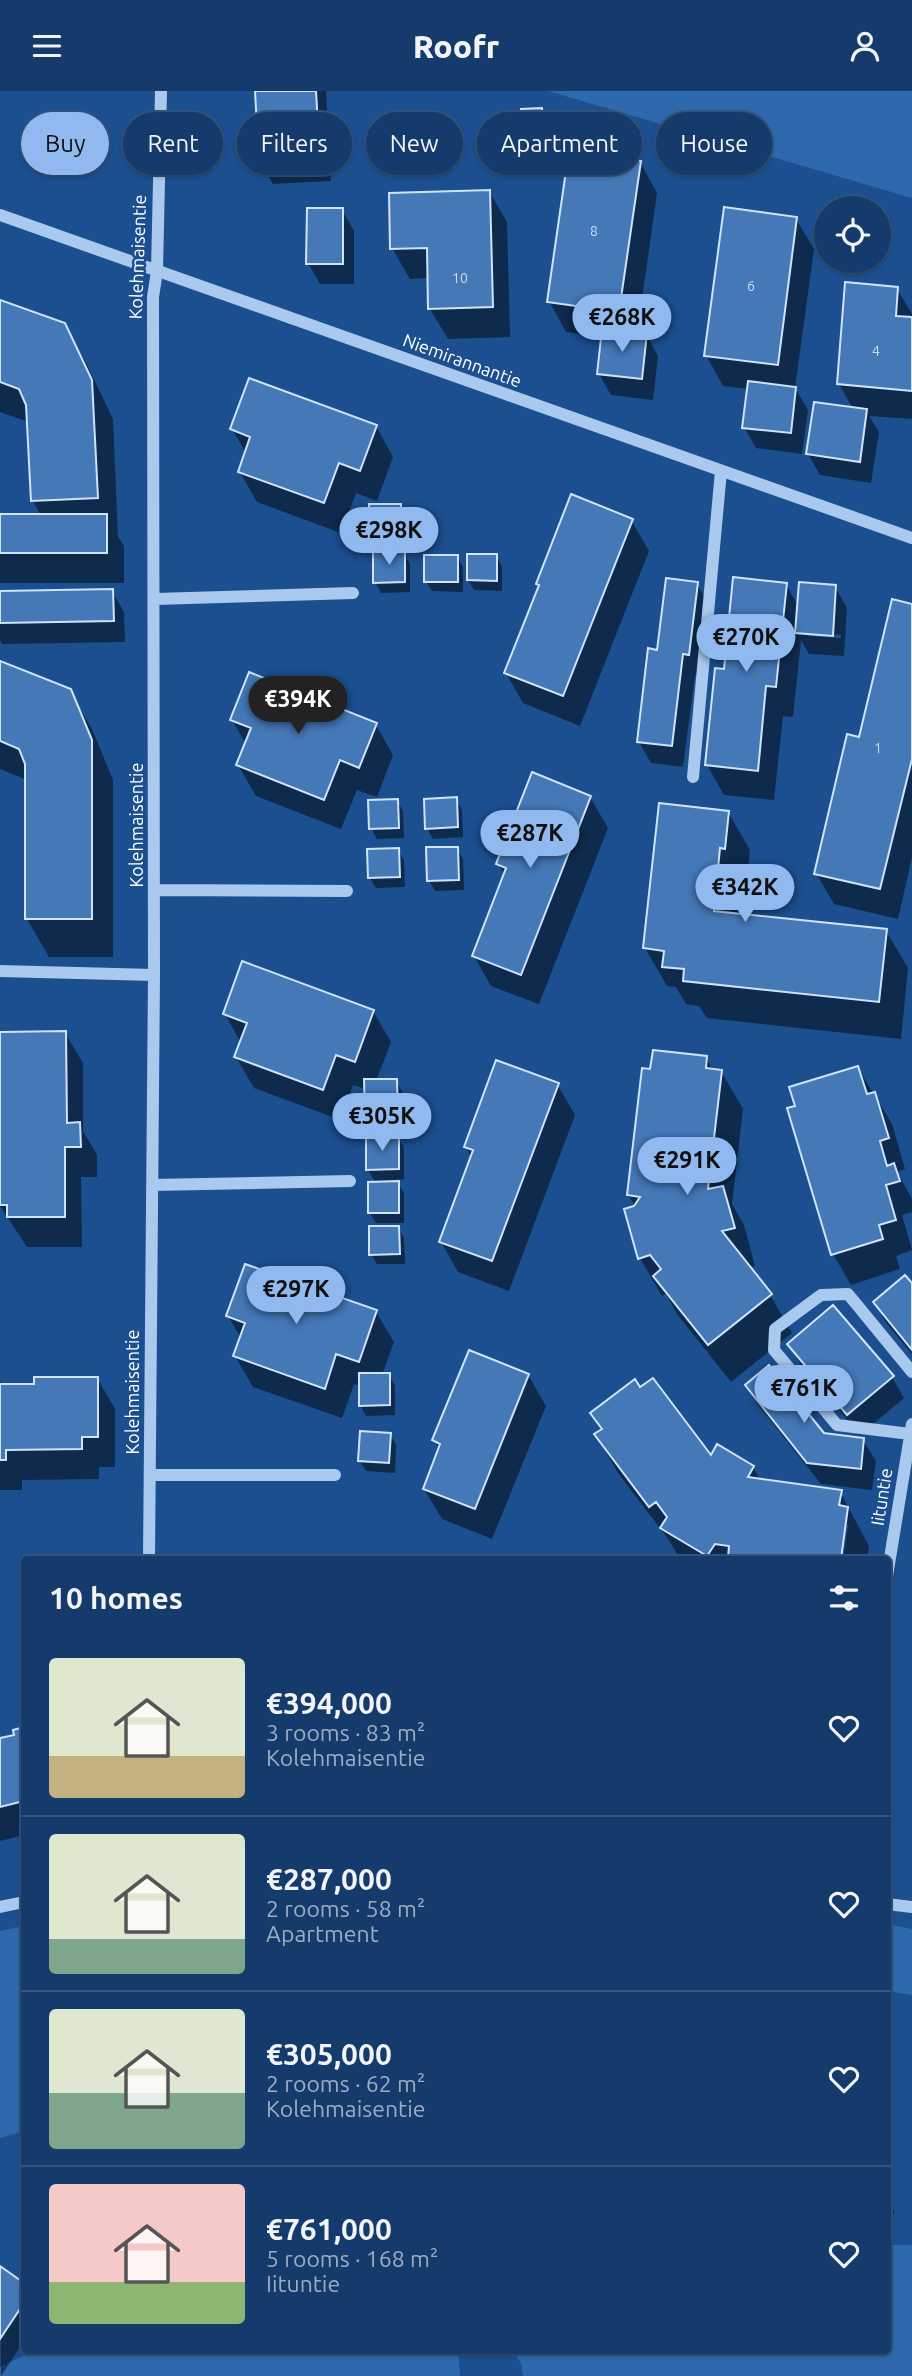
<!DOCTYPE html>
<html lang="en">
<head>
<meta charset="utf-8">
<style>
	:root { --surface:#143b6b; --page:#1d4271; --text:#f1f3f6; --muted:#9dadc1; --line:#33557e; --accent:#90b9f0 }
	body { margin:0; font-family:Ubuntu,sans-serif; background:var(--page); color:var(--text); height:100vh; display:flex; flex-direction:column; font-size:26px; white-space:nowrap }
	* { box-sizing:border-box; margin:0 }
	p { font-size:23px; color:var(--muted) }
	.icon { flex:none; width:38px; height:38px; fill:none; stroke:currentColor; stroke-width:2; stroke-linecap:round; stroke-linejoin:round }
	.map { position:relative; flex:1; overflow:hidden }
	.panel { position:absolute; left:21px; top:1465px; width:870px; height:798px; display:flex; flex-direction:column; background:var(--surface); border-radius:7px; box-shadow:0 2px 5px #0004,0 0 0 2px var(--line) }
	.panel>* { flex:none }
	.hud { position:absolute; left:21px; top:21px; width:872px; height:63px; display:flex; gap:14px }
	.controls { position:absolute; left:814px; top:105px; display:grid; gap:14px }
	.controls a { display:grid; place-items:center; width:77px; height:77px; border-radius:50%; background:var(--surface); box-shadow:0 2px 5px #0004,0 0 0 2px var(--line); font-size:35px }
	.price { position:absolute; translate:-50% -60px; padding:0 16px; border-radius:24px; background:var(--accent); color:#111; font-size:23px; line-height:46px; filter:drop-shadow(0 2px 4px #0008) }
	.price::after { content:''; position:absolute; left:50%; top:42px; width:21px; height:16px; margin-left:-10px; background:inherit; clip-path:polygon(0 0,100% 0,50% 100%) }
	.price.active { background:#222; color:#fff }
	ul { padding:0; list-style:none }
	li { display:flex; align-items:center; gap:21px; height:175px; padding:0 28px }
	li+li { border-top:2px solid var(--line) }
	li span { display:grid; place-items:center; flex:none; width:196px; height:140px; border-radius:7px; color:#555 }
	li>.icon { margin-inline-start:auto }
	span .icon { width:84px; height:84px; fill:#fffc; stroke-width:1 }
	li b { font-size:30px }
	h2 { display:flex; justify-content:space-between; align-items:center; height:84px; padding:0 28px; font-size:30px }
	.chip { padding:0 24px; border-radius:32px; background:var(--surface); box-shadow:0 2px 5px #0004,0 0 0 2px var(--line); font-size:24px; line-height:63px }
	.chip.active { background:var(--accent); color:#111 }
	header { display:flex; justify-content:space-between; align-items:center; height:91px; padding:0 28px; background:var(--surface); font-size:32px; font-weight:800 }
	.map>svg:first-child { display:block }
	.green { fill:#2e69ad }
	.shadow { fill:#0007; fill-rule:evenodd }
	.building { fill:#4478b7; stroke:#cfe3fa; stroke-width:2 }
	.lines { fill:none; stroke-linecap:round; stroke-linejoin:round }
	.minor { stroke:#a9c9ee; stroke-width:12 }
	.labels { text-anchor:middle; stroke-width:5; stroke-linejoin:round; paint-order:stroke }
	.number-label { font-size:14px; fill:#d0dded }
	.street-label { font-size:18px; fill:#fff; stroke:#1b4f8f }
</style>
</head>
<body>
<header><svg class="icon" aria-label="menu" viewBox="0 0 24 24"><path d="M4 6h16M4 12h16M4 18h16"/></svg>Roofr<svg class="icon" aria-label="person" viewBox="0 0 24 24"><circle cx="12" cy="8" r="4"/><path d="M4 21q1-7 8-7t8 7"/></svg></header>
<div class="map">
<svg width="912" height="2285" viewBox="0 0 912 2285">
	<rect width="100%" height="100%" fill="#1b4f8f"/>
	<path class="green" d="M548,0H912V107Z
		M887,1833L912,1838V1904L887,1900Z
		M24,1835V2040L0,2047V1840Z
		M887,2154H912V2285H523L521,2272L513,2259H887Z
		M35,2259H458L460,2285H0V2276Z"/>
	<path class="shadow" d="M257,0H326L331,90L273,93L260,72Z
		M541,19L547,29L548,43L530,44L524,33Z
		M640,71L657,102L637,243L646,244L658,265L653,309L611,304L599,283L603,246L566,241L549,210Z
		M489,100L507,131L510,246L448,248L430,218L429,187L410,188L392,157Z
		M342,119L354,140V193H320L308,172Z
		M796,128L814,158L795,297L808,319L802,363L756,357L744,336L748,298L723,295L706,264Z
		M897,198L912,223V328L869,325L879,341L871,392L820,384L808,363L853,318L839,293Z
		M0,211L64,233L86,272L113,328L118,446L124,455V492H0V425H41L33,410L29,331L0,321Z
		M376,335L393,366L377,410L356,402L341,442L257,411L240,381L246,362L232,338Z
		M572,406L631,429L649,460L580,635L523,612L506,582Z
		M400,415L406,425V453L377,454L371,443Z
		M404,463L410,473V501L381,502L375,491Z
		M457,465L463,476V501L432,500L426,490Z
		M496,465L502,475V500L474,499L468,489Z
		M697,493L709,514L701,584H695L683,676L651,672L639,651L658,560Z
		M786,493L798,515L835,496L847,517L844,565L809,563L801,549L793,626L783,625L774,709L724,704L707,674ZM808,541L841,544V547L808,545Z
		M112,500L124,521L125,551L2,553L0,549V502Z
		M912,515V766L898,828L834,813L816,782L861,648Z
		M0,571L69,600L92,638L113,689V866H49L27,828V689L0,678Z
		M232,629L376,634L393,664L377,706L357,699L341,738L256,705L238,674L246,653Z
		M590,706L608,737L539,913L491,895L474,865L505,784L498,773Z
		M456,708L462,719L463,746L433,748L427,737Z
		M397,710L403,720L404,747L377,748L371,737Z
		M728,721L750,759L746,795L741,794L738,824L886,840L908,877L901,948L707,927L699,915L686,913L676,896L667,895L645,857Z
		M457,757L463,768L464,799L435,800L429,789Z
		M398,759L404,769L405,796L376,797L370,787Z
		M373,920L391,951L376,990H396L402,1000L403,1034H373L367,1024L366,998L353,994L341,1029L254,997L236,966L241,952L225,923Z
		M0,942H65L83,972V1040L97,1064V1086H81L82,1156H27L0,1115Z
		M706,967L713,979L721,980L743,1018L732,1113L744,1134L755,1175L748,1177L770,1204L792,1242L731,1291L677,1223L666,1203L662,1205L640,1167L636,1116L628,1104L651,980Z
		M858,977L892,1033L905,1078L897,1081L912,1108V1121L902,1124L912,1159L896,1165L900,1178L851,1194L833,1163L797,1016Z
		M557,993L575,1024L509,1200L458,1181L441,1151L472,1067L466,1056Z
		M398,1046L404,1057V1088L396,1089L404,1102V1132H376L370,1122L376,1092L368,1079Z
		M398,1136L404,1147L405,1173H377L371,1163Z
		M912,1195V1263L887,1233L875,1212Z
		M376,1221L394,1251L382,1284H389L395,1295V1324L366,1325L360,1314V1295L354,1293L342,1327L253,1296L235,1265L241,1247L228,1225Z
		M789,1253L892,1286L904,1307L860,1344L801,1274Z
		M528,1284L546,1315L492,1448L442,1428L424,1398L440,1359L434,1349Z
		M97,1287L115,1318V1376H99V1388L22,1389V1399H0V1290L3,1295H35Z
		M747,1294L823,1344L863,1349L876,1370L872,1399L821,1393L759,1315Z
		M592,1322L712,1367L753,1376L761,1390L840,1401L869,1455L867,1468H843L848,1434H844L839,1468H680L669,1449L618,1382L596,1344L602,1340Z
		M390,1343L396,1354L395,1382L366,1380L360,1370Z
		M24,1638V1744L0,1750V1649L16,1645L15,1640Z
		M887,2109L894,2120L887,2152Z
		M0,2177L24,2194V2250L1,2285Z"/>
	<path class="building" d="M255,0H316L320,70L259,73Z
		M542,17L543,33L522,34L521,18Z
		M569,59L641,70L619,221L547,211Z
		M490,99L493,216L428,218L427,157L390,158L389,102Z
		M724,116L797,126L778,274L704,265Z
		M307,117H343V173H306Z
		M845,191L898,196L896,225L912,226V300L837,293Z
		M0,209L65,232L92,289L98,407L31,410L26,314L19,298L0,291Z
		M602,238L647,242L642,288L597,283Z
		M249,287L377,334L360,380L339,372L324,412L238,381L250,346L230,338Z
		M748,290L796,296L791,342L742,337Z
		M814,311L867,318L860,371L806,363Z
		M571,403L633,428L563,605L504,582L539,494L536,493Z
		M369,413H401V444H369Z
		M0,423H107V462H0Z
		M373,460L405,461V491L373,492Z
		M467,463H497V490L467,489Z
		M424,464H458V491H424Z
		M733,486L787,492L776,596L766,595L758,680L705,674L715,577L724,578Z
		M666,487L698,491L689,564L683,563L672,655L637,651L648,557L657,559Z
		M799,491L836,494L833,545L795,542Z
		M113,498L114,530L0,532V500Z
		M892,508L912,513V668L880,798L814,783L847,643L859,646Z
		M0,570L71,598L92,649V828H25V673L19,658L0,650Z
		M249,581L377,632L359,677L340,669L324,709L236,674L251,637L230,629Z
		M532,681L591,705L521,884L472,865L506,777L496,773Z
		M457,706L458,736L425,738L424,708Z
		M398,708L399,737L369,738L368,709Z
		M659,712L729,720L725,758L720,757L714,820L887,838L879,911L683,890L684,878L662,876L664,860L643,857Z
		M426,756H458L459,789L427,790Z
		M399,757L400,786L368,787L367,758Z
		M242,870L374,919L355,971L336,964L323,999L234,966L247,932L223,923Z
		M66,940L67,1032L80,1031L81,1056H65V1126H7V1114H0V941Z
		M653,959L707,965L706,977L722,979L708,1098L723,1095L735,1137L722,1140L772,1203L708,1254L653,1185L661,1178L650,1164L638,1168L624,1118L634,1115L640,1106L627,1104L642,977L650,978Z
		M496,969L559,992L492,1170L439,1151L473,1059L464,1056Z
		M858,975L867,1003L875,1001L889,1047L880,1050L887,1075L894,1072L900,1090L886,1094L896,1129L879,1134L883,1148L831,1164L787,1017L795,1015L789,996Z
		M364,988H397L398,1024H365Z
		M366,1045H399V1078L366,1079Z
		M399,1090V1122H368V1091Z
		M369,1135H399L400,1163L369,1164Z
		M245,1173L377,1219L359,1271L336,1263L325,1298L233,1265L245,1232L226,1225Z
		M905,1184L912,1192V1259L873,1211Z
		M833,1214L894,1285L847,1324L787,1253Z
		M469,1259L529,1283L475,1418L423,1398L440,1353L432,1349Z
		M769,1274L824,1342L864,1347L861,1378L807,1372L745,1294Z
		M359,1282H390V1314L359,1315Z
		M34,1286H98V1346H82V1358L6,1359V1369H0V1293H34Z
		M653,1287L711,1364L717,1353L754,1375L748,1386L842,1399L839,1414L848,1416L841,1468H745L728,1466L729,1455L715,1453L707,1465L660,1437L667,1426L656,1411L649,1416L594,1343L602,1338L590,1322L635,1288L640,1296Z
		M360,1340L391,1342L389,1372L358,1370Z
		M24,1636V1710L0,1716V1647L14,1644L13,1639Z
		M0,2175L24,2192V2212L0,2248Z"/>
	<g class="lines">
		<path class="minor" d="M0,124L912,447
			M155,508L353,502
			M693,686L721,380
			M155,799L347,800
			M0,880L154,884
			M152,1094L350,1090
			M910,1343L837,1334L774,1259L775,1238L821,1204L848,1203L912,1281
			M150,1384H335
			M149,1468L154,884L153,206L157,180L161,0
			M887,1485L912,1333
			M887,1813L912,1816
			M0,1816L24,1811"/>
	</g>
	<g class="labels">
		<g class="number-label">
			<text x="594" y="145">8</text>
			<text x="460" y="192">10</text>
			<text x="751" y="200">6</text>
			<text x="876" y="265">4</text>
			<text x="878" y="662">1</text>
		</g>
		<g class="street-label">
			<text transform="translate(138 166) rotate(-88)" y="6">Kolehmaisentie</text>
			<text transform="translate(462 270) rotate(20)" y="6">Niemirannantie</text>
			<text transform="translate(137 734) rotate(-90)" y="6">Kolehmaisentie</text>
			<text transform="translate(133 1301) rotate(-90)" y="6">Kolehmaisentie</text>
			<text transform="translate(882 1406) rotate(-81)" y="6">Iituntie</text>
		</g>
	</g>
</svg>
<div class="controls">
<a><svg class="icon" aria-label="locate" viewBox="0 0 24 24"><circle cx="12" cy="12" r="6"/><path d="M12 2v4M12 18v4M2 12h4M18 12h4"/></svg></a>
</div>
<b class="price" style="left:622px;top:263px">€268K</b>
<b class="price" style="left:389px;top:476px">€298K</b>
<b class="price" style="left:746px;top:583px">€270K</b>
<b class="price active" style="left:298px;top:645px">€394K</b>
<b class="price" style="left:530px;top:779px">€287K</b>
<b class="price" style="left:745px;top:833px">€342K</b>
<b class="price" style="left:382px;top:1062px">€305K</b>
<b class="price" style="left:687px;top:1106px">€291K</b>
<b class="price" style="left:296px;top:1235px">€297K</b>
<b class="price" style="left:804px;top:1334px">€761K</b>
<div class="hud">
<a class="chip active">Buy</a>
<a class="chip">Rent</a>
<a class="chip">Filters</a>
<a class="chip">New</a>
<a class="chip">Apartment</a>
<a class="chip">House</a>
</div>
<section class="panel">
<h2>10 homes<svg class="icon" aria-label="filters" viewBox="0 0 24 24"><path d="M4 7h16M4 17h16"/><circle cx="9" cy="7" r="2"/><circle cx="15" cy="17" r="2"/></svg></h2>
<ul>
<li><span style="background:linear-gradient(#dfe7d0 70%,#c2b280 0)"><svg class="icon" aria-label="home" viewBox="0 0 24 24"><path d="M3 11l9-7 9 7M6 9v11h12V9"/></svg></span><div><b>€394,000</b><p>3 rooms · 83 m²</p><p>Kolehmaisentie</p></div><svg class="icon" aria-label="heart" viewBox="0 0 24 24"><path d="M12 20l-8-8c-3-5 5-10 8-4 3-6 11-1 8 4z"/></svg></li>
<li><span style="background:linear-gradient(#dfe7d0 75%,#7fa58c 0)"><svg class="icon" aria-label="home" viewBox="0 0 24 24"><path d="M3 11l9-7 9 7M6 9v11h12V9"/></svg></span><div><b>€287,000</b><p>2 rooms · 58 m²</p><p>Apartment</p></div><svg class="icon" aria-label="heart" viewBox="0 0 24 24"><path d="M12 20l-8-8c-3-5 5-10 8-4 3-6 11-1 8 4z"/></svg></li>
<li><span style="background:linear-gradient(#dfe7d0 60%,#7fa58c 0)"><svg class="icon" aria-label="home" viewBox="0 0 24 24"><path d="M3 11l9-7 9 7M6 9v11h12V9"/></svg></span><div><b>€305,000</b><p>2 rooms · 62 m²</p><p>Kolehmaisentie</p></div><svg class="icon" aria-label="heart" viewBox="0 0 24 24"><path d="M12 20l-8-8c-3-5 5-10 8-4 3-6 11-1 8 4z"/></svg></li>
<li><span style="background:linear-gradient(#f6c9c9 70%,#8fb573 0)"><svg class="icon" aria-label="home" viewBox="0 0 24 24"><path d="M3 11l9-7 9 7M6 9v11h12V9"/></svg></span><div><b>€761,000</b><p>5 rooms · 168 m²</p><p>Iituntie</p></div><svg class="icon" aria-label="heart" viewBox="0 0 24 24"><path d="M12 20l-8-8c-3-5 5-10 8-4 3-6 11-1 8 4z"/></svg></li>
</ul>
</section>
</div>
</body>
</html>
